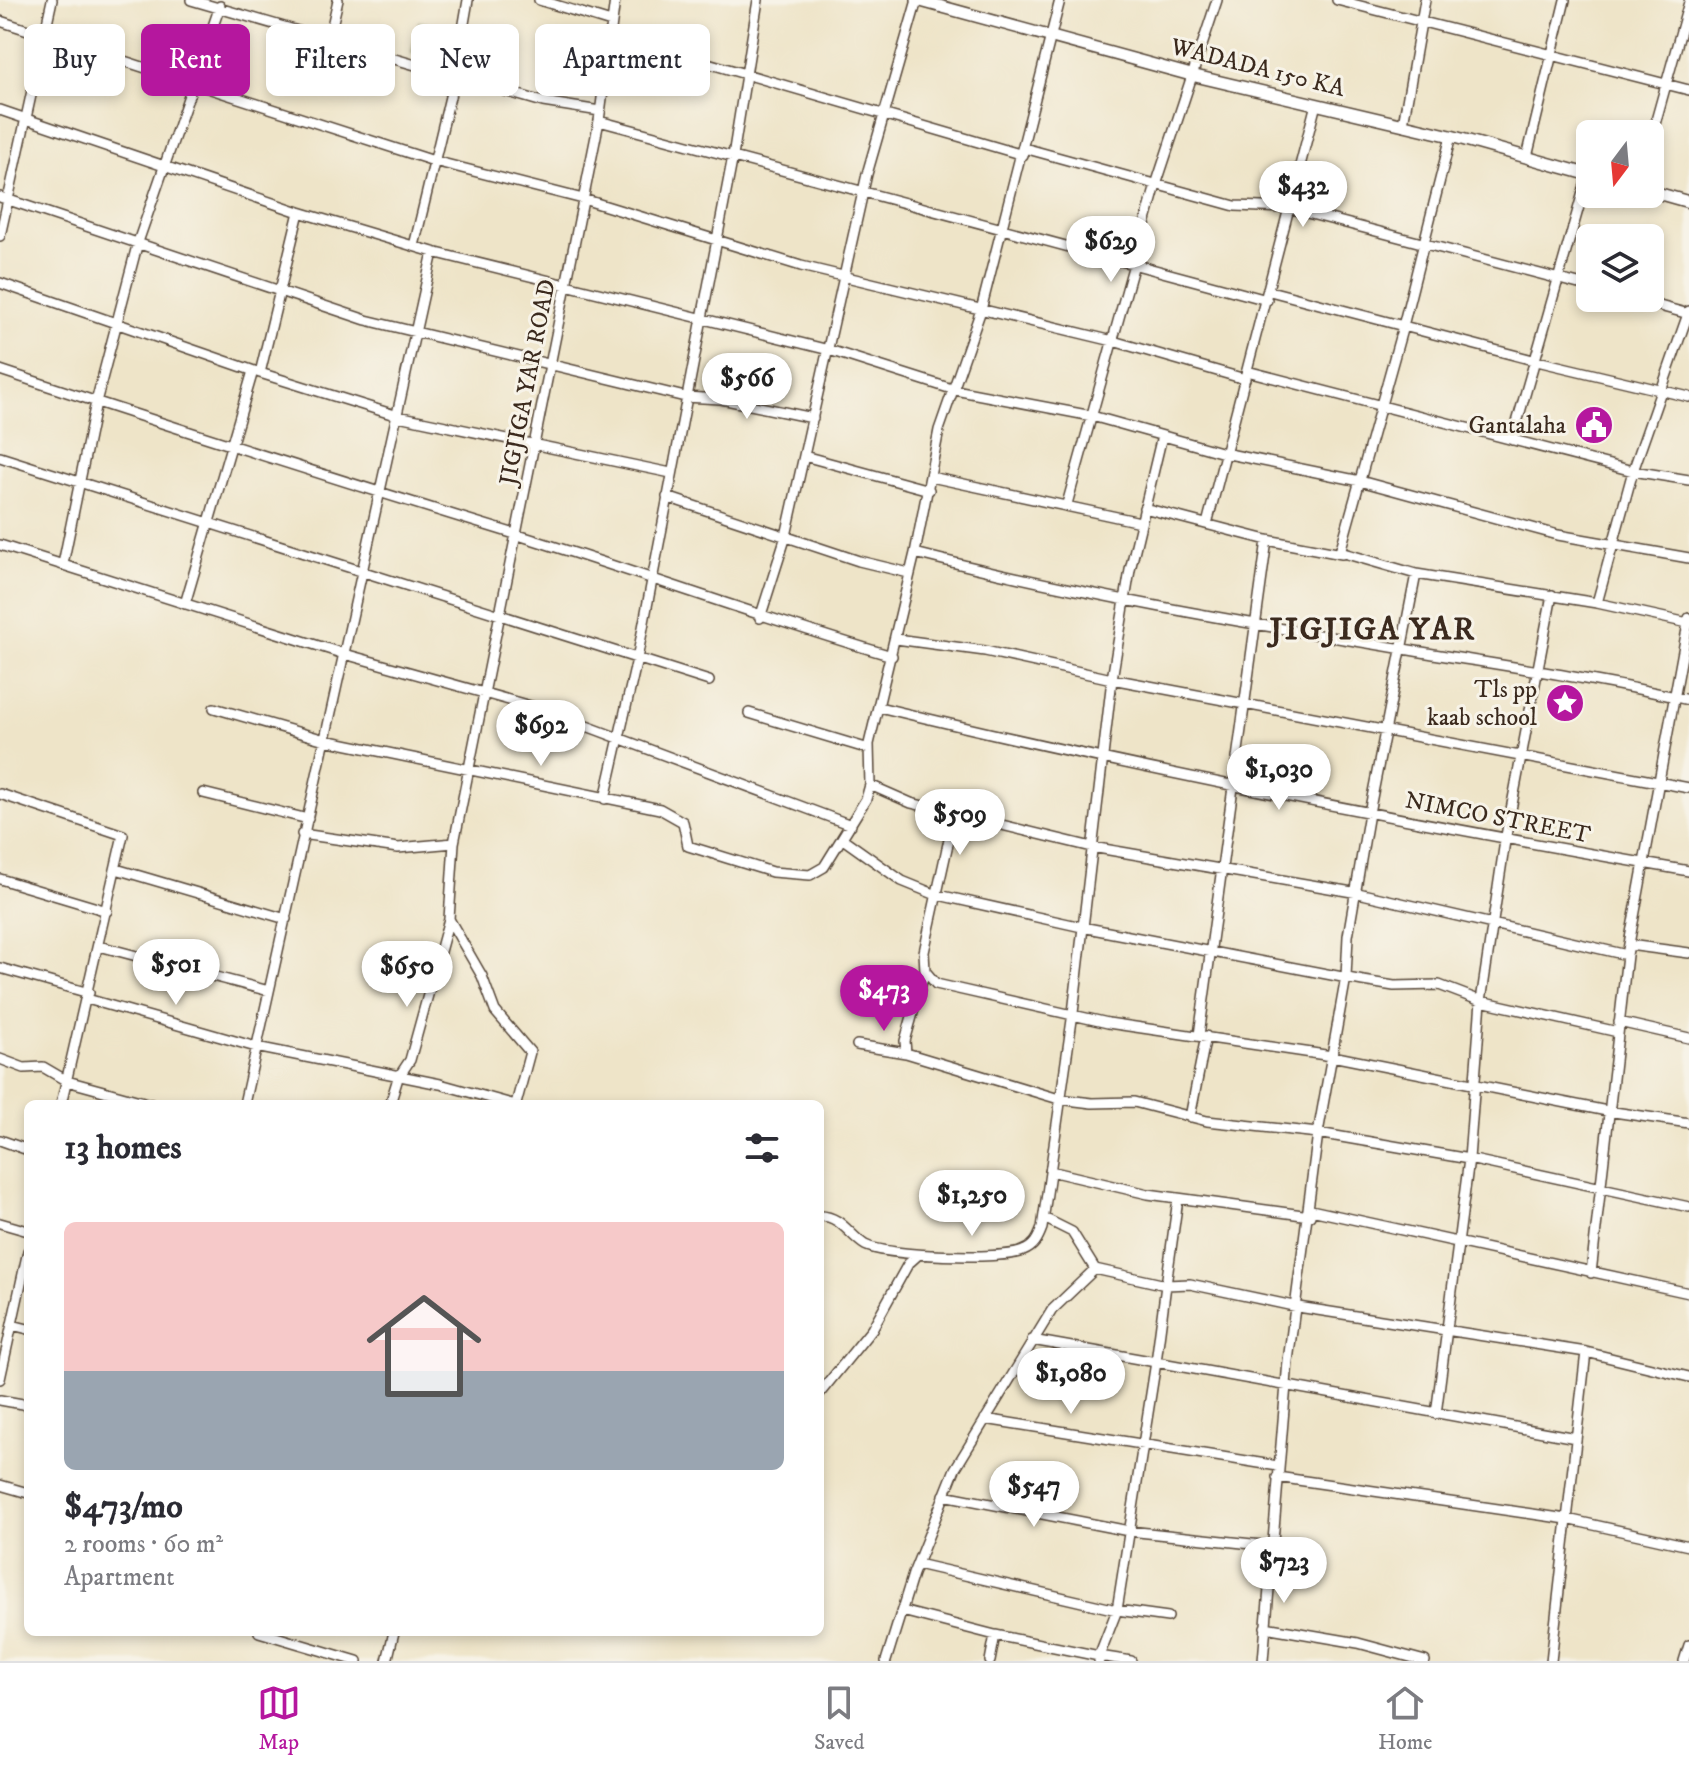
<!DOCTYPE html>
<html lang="en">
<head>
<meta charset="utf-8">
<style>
	:root { --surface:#fff; --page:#f7f7f7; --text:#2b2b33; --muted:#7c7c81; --line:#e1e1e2; --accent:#b5179e }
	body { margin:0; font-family:"IM FELL DW Pica",serif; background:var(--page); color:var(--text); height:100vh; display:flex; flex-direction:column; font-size:30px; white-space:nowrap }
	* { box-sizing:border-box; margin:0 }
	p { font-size:26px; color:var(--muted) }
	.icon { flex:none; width:44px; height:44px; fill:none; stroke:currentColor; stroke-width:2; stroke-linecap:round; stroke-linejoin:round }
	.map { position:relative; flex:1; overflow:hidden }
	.drawer { position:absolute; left:24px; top:1100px; width:800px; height:536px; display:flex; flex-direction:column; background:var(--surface); border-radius:12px; box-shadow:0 4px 12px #0003 }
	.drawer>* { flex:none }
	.hud { position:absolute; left:24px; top:24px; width:800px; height:72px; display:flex; gap:16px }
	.needle { width:52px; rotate:196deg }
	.buttons { position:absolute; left:1576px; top:120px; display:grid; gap:16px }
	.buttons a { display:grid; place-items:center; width:88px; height:88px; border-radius:12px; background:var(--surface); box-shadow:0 4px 12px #0003; font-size:40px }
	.price { position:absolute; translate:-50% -68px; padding:0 18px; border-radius:28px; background:#fff; color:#222; font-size:26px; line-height:52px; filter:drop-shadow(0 2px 4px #0008) }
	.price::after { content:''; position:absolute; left:50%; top:48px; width:24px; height:18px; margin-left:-12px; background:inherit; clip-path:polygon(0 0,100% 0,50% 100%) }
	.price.selected { background:var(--accent); color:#fff }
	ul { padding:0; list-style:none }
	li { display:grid; align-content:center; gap:16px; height:424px; padding:0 40px }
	li span { display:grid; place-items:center; height:248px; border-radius:12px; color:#555 }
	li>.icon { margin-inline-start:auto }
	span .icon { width:144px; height:144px; fill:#fffc; stroke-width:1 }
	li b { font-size:34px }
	h2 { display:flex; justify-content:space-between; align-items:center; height:96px; padding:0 40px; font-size:34px }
	.pill { padding:0 28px; border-radius:12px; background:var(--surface); box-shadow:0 4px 12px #0003; font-size:28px; line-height:72px }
	.pill.selected { background:var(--accent); color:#fff }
	.menu { display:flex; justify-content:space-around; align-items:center; height:112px; border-top:2px solid var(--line); background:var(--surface); font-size:22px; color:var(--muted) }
	.menu a { display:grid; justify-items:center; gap:4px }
	.menu .selected { color:var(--accent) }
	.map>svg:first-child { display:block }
	.green { fill:#abc66d; stroke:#737846; stroke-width:2 }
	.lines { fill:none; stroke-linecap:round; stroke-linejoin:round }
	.minor-casing { stroke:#564638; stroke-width:12 }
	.tertiary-casing { stroke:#564638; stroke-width:14 }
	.minor { stroke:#fff; stroke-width:9 }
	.tertiary { stroke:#fff; stroke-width:11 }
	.labels { text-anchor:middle; stroke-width:6; stroke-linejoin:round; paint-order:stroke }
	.street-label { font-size:24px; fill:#3b2a1e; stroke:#f7f3e8 }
	.poi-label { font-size:24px; fill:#3b2a1e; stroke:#f7f3e8; text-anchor:end }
	.district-label { font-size:32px; font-weight:bold; letter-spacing:2px; fill:#3b2a1e; stroke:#f7f3e8 }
</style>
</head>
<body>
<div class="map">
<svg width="1689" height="1661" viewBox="0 0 1689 1661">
	<rect width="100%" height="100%" fill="#f7f3e8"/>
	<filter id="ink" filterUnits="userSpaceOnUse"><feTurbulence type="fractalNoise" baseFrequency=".0125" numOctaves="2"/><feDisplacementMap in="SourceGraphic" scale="16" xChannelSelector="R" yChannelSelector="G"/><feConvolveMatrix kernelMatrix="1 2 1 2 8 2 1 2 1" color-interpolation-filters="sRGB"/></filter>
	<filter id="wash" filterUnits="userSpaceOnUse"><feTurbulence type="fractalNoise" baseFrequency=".006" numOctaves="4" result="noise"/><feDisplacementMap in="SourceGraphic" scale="32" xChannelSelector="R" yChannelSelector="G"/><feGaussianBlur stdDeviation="1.8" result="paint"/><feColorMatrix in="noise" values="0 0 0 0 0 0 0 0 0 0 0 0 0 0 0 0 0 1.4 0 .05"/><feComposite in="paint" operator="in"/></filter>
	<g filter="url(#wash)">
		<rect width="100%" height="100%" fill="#eee4c8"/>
		<path class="green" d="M419,22L455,30L447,61L412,52Z"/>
	</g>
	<g filter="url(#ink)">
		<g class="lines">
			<g class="minor-casing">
				<path id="minor" d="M191,0L543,102L600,111
					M539,0L611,22
					M1337,0L1689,90
					M0,21L434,161L583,199L801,266L1113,341L1245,379
					M608,34L1023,155
					M329,39L338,0
					M0,110L299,212L433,252L829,350L955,390L1092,416L1224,453L1360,481L1558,535L1689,558
					M599,121L1267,300
					M1403,124L1425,0
					M1451,136L1403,326L1340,552L1416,574L1597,603L1688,623
					M1650,142L1689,2
					M1024,148L1235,206L1288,208L1590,287
					M1527,157L1565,0
					M0,197L366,320L685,397L721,399L813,418
					M0,236L52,0
					M414,246L455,76L468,0
					M0,283L260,373L398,416L671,473
					M1270,291L1533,360L1689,397
					M1630,298L1689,314
					M0,370C172,427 345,482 518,535C643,574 766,619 892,656
					M1247,371L1633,471L1689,480
					M260,373L299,212
					M1512,440L1588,175
					M804,456L929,490
					M0,457L709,681
					M931,477L1140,522
					M667,497L859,561L909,573
					M1067,504L1156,185L1217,0
					M1144,508L1267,540L1342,554
					M1207,524L1316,104
					M0,545L341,653L541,709L851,825
					M915,553C1075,594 1239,622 1403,649C1498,665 1594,678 1689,700
					M63,564L96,402L138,242L220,6
					M1597,603L1633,471L1689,311
					M185,604L253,371
					M760,618L786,536L867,174L917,0
					M896,639L985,651L1112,679L1689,788
					M879,707C1147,772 1417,824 1689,871
					M214,708L325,740L660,809L683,822L688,846L772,872L810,875L824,867L866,799L870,785L869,744L915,553L939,430L981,310L1060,0
					M749,713L869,749
					M870,785L911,803L1092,847L1358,893L1627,955
					M203,793L308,819
					M0,794L123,835L61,1104
					M605,799L637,659L733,156L758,0
					M955,812L924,952L925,971L936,984L1108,1023L1332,1056L1607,1111L1689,1123
					M302,834L398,848L454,843
					M843,839L902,881L934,894L1082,927L1363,981L1394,986L1439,985L1481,1001L1618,1032
					M116,869L286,919
					M0,879L107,911
					M1629,945L1689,953
					M99,946L269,991
					M0,968L89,993
					M87,999L256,1047L440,1084L512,1104
					M1619,1022L1689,1038
					M1199,1035L1267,540
					M857,1045L906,1053L1059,1099L1092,1103L1134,1102L1207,1121L1318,1133L1469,1159L1689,1207
					M906,1053L905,1041L925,971
					M0,1059L24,1068L43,1067L67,1081L151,1104
					M244,1104L433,252
					M390,1104L398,1078L410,1060L449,919
					M516,1104L530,1052L495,1011L482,976L449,919L454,843L599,121L615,0
					M1190,1117L1206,1036
					M0,1140L28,1150
					M1050,1171L1148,1194L1310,1216
					M1311,1210L1689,1293
					M820,1216C841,1216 849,1235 865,1245C885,1256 1003,1260 1023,1251C1034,1247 1038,1239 1042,1228L1073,1013L1112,679L1130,570L1162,436
					M1044,1218L1072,1232L1095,1269L1166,1285L1178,1199
					M0,1223L28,1231
					M1591,1273L1627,955L1689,618
					M12,1325L28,1329
					M1032,1340L1156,1362L1166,1285L1190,1284L1298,1307L1586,1352L1689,1377
					M0,1379L28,1251
					M820,1393L872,1329L908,1264L918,1255
					M0,1400L28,1405
					M1436,1414L1469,1159L1481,1001L1505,841L1552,595
					M985,1419L1278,1466
					M1277,1477L1567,1519L1689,1546
					M0,1485L28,1493
					M944,1495L1129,1531L1271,1546
					M917,1564L1117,1610L1168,1617
					M902,1611L995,1635
					M1265,1627L1358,1643L1425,1661
					M259,1632L357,1661
					M387,1661L394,1632
					M886,1661L913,1574L955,1469L1052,1310L1095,1269
					M990,1661L995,1635L1099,1656L1117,1610L1156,1362L1576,1438
					M1099,1661V1656L1131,1661
					M1263,1661L1288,1361L1318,1133L1346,977L1348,936L1369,813L1416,574
					M1551,1661L1586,1352
					M1684,1661L1689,1645"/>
			</g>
			<g class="tertiary-casing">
				<path id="tertiary" d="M917,0L1191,75L1451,136L1590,175
					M1650,191L1689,202"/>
			</g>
			<use href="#minor" class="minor"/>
			<use href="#tertiary" class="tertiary"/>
		</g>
	</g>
	<defs>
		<g id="civic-disc" transform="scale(2)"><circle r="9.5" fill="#b5179e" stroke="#f7f3e8"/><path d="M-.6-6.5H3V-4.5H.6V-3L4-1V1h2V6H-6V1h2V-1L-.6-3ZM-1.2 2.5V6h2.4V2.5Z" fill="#fff"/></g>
		<g id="sight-disc" transform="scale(2)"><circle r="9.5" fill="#b5179e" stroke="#f7f3e8"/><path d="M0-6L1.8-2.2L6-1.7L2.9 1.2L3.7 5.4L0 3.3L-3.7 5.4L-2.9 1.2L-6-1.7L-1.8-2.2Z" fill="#fff"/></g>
	</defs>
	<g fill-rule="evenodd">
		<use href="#civic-disc" x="1594" y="425"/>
		<use href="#sight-disc" x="1565" y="703"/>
	</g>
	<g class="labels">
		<g class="street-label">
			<text transform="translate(1258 67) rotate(14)" y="8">WADADA 150 KA</text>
			<text transform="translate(527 382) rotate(-79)" y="8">JIGJIGA YAR ROAD</text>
			<text transform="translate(1498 817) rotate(11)" y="8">NIMCO STREET</text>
		</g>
		<g class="poi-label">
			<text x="1566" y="433">Gantalaha</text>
			<text x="1537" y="697">Tls pp<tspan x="1537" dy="28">kaab school</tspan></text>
		</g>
		<g class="district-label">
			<text x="1373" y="639">JIGJIGA YAR</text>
		</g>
	</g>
</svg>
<div class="buttons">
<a><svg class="needle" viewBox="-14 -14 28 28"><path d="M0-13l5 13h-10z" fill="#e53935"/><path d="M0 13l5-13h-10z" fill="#7c7c81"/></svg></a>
<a><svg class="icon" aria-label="layers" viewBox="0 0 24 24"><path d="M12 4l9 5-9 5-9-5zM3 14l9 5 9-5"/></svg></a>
</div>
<b class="price" style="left:1303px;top:229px">$432</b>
<b class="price" style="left:1111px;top:284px">$629</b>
<b class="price" style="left:747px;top:421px">$566</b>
<b class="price" style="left:541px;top:768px">$692</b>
<b class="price" style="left:1279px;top:812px">$1,030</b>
<b class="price" style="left:960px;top:857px">$509</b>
<b class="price" style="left:176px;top:1007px">$501</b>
<b class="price" style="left:407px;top:1009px">$650</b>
<b class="price selected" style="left:884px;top:1033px">$473</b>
<b class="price" style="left:972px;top:1238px">$1,250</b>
<b class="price" style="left:1071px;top:1416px">$1,080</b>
<b class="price" style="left:1034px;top:1529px">$547</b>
<b class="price" style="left:1284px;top:1605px">$723</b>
<div class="hud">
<a class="pill">Buy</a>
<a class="pill selected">Rent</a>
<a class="pill">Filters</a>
<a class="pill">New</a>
<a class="pill">Apartment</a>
</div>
<section class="drawer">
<h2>13 homes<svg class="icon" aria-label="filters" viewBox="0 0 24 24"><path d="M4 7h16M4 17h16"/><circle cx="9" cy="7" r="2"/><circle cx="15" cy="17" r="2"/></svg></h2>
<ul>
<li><span style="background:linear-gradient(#f6c9c9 60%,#9aa5b1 0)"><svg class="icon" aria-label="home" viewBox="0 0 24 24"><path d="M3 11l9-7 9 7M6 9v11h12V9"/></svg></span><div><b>$473/mo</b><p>2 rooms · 60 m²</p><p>Apartment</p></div></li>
</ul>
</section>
</div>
<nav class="menu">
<a class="selected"><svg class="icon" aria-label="map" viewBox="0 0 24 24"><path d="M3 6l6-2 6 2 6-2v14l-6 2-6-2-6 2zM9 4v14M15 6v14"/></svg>Map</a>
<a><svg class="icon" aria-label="saved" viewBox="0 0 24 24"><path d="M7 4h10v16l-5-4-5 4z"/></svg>Saved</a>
<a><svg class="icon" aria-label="home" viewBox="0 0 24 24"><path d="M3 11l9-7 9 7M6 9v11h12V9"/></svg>Home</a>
</nav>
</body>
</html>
